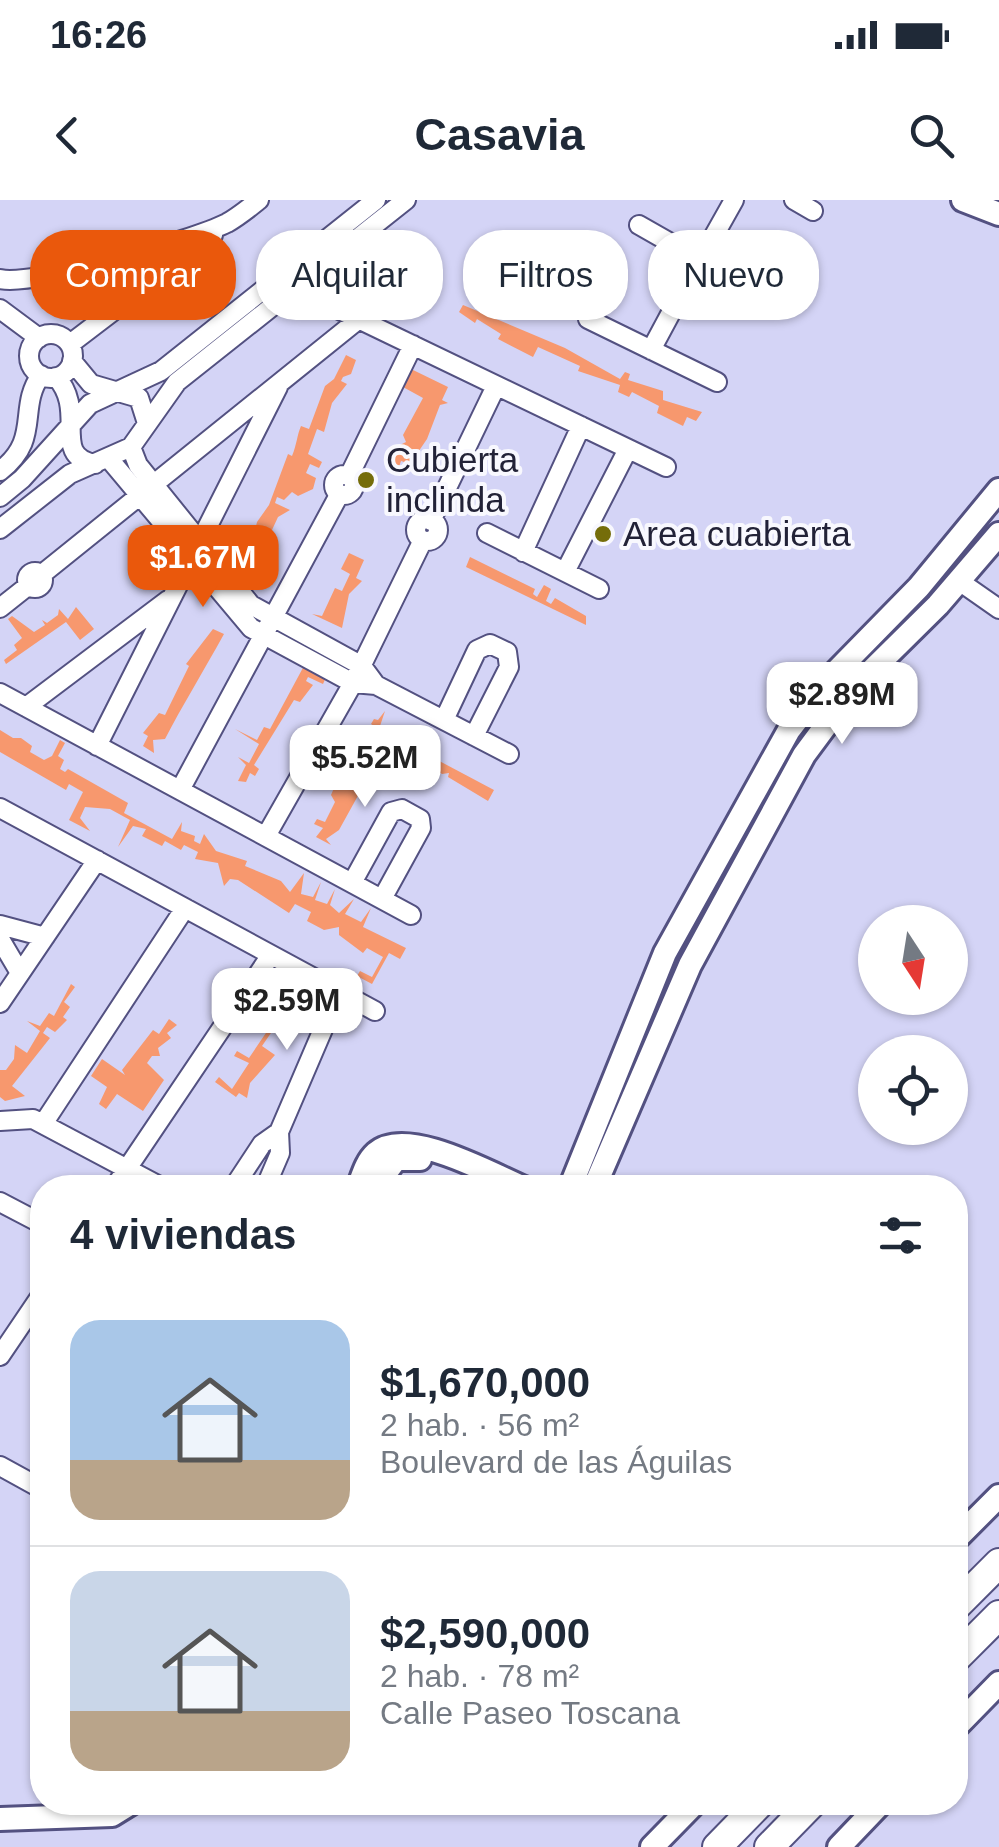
<!DOCTYPE html>
<html lang="es">
<head>
<meta charset="utf-8">
<style>
	:root { --surface:#fff; --page:#f6f6f7; --text:#1f2937; --muted:#747a83; --line:#e0e1e3; --accent:#ea580c }
	body { margin:0; font-family:Arial,sans-serif; background:var(--page); color:var(--text); height:100vh; display:flex; flex-direction:column; font-size:38px; white-space:nowrap }
	* { box-sizing:border-box; margin:0 }
	p { font-size:32px; color:var(--muted) }
	.icon { flex:none; width:55px; height:55px; fill:none; stroke:currentColor; stroke-width:2; stroke-linecap:round; stroke-linejoin:round }
	.map { position:relative; flex:1; overflow:hidden }
	.drawer { position:absolute; left:30px; top:975px; width:938px; height:640px; display:flex; flex-direction:column; background:var(--surface); border-radius:40px; box-shadow:0 2px 8px #0004 }
	.drawer>* { flex:none }
	.guide { position:absolute; left:30px; top:30px; width:940px; height:90px; display:flex; gap:20px }
	.needle { width:65px; rotate:168deg }
	.fabs { position:absolute; left:858px; top:705px; display:grid; gap:20px }
	.fabs a { display:grid; place-items:center; width:110px; height:110px; border-radius:50%; background:var(--surface); box-shadow:0 2px 8px #0004; font-size:50px }
	.price { position:absolute; translate:-50% -85px; padding:0 22px; border-radius:20px; background:#fff; color:#222; font-size:32px; line-height:65px; filter:drop-shadow(0 2px 5px #0008) }
	.price::after { content:''; position:absolute; left:50%; top:60px; width:30px; height:22px; margin-left:-15px; background:inherit; clip-path:polygon(0 0,100% 0,50% 100%) }
	.price.on { background:var(--accent); color:#fff }
	ul { padding:0; list-style:none }
	li { display:flex; align-items:center; gap:30px; height:250px; padding:0 40px }
	li+li { border-top:2px solid var(--line) }
	li span { display:grid; place-items:center; flex:none; width:280px; height:200px; border-radius:30px; color:#555 }
	li>.icon { margin-inline-start:auto }
	span .icon { width:120px; height:120px; fill:#fffc; stroke-width:1 }
	li b { font-size:42px }
	h2 { display:flex; justify-content:space-between; align-items:center; height:120px; padding:0 40px; font-size:42px }
	.pill { padding:0 35px; border-radius:40px; background:var(--surface); box-shadow:0 2px 8px #0004; font-size:35px; line-height:90px }
	.pill.on { background:var(--accent); color:#fff }
	.status { display:flex; justify-content:space-between; align-items:center; height:70px; padding:0 50px; background:var(--surface); direction:ltr }
	.status svg { height:28px; fill:currentColor }
	header { display:flex; justify-content:space-between; align-items:center; height:130px; padding:0 40px; background:var(--surface); font-size:45px; font-weight:600 }
	.map>svg:first-child { display:block }
	.green { fill:#f7986e }
	.lines { fill:none; stroke-linecap:round; stroke-linejoin:round }
	.minor-casing { stroke:#535181; stroke-width:22 }
	.major-casing { stroke:#535181; stroke-width:28 }
	.highway-casing { stroke:#535181; stroke-width:32 }
	.minor { stroke:#fff; stroke-width:18 }
	.major { stroke:#fff; stroke-width:22 }
	.highway { stroke:#fff; stroke-width:28 }
	.poi-dot { fill:#756d0a; stroke:#f8f8fe; stroke-width:4 }
	.labels { text-anchor:middle; stroke-width:8; stroke-linejoin:round; paint-order:stroke }
	.poi-label { font-size:35px; fill:#222237; stroke:#f8f8fe; text-anchor:start }
</style>
</head>
<body>
<div class="status"><b>16:26</b><svg viewBox="0 0 49 12"><path d="M0 12V9h3v3zM5 12V6h3v6zM10 12V3h3v9zM15 12V0h3v12zM26 1h20v11H26zM47 4h2v5h-2z"/></svg></div>
<header><svg class="icon" aria-label="back" viewBox="0 0 24 24"><path d="M15 5l-7 7 7 7"/></svg>Casavia<svg class="icon" aria-label="search" viewBox="0 0 24 24"><circle cx="10" cy="10" r="6"/><path d="M15 15l6 6"/></svg></header>
<div class="map">
<svg width="999" height="1647" viewBox="0 0 999 1647">
	<rect width="100%" height="100%" fill="#d4d4f6"/>
	<path class="green" d="M463,105L565,148L620,179L625,172L630,174L628,180L663,191V200L702,212L696,221L687,217L683,226L657,213L659,206L632,192L629,197L618,192L620,185L578,171L580,166L538,147L533,157L498,139L501,134L477,119L475,123L459,112Z
		M346,155L356,160L351,174L343,177L341,181L347,184L332,203L324,232L317,229L308,254L322,262L319,268L310,264L306,273L316,278L313,289L298,296L292,292L284,300L277,297L275,303L290,310L278,317L266,343L258,339L247,362L257,322L269,305L288,254L292,256C297,244 297,235 301,226L309,229L325,186L334,179Z
		M411,169L448,187L442,200L448,203L440,205L427,239L410,264L401,261L399,267L391,263L398,246L406,242L403,235L423,198L403,187Z
		M349,353L364,360L356,378L362,381L349,394L342,428L312,414L322,416L335,388L342,391L350,374L341,369Z
		M470,357L535,389L533,394L537,397L544,385L551,389L546,401L551,404L555,398L586,416V425L466,367Z
		M76,407L94,429L80,440L66,422L6,464L4,460L17,450L14,445L22,438L8,419L12,416L34,432L45,425L42,420L47,423L58,415L59,409L68,419Z
		M213,429L224,434C203,472 181,508 165,539L153,540L154,553L143,546L148,536L143,533L159,513L165,515L189,466L186,464Z
		M305,464L327,475L323,484L308,477L306,481L313,485L300,502L294,500L254,565L259,569L255,576L250,573L246,582L238,581L246,565L238,557L249,563L259,544L235,529L257,540L264,527L270,529Z
		M385,511L379,529L494,590L488,601L448,577L449,573L442,574L431,566L419,581L415,578L421,566L400,554L377,532L369,545L363,542L370,530L377,528L371,524L374,519L378,520Z
		M0,530L13,538H21L32,546L30,552L44,560L52,556L60,540L65,543L58,556L64,560L60,569L65,572L68,569L128,603L124,613L172,639L182,622L181,631L195,636L194,641L200,644L204,634L216,651L247,661L245,666L281,681L290,692L304,673L301,694L313,697L321,682L315,700L327,704L335,689L330,705L339,713L354,699L345,714L361,722L371,708L363,727L406,748L400,759L389,753L372,784L357,776L360,771L372,777L383,757L367,748L363,753L339,735V727L324,730L307,721L311,712L295,704L289,713L238,680L230,679L224,686L218,663L195,659L198,652L184,645L181,650L165,641L162,646L142,636L146,629L133,626L118,647L130,620L110,609L85,607L80,618L90,631L69,620L83,592L69,584L66,590L0,552Z
		M358,559L352,576L365,583L339,630L326,639L331,645L316,637L323,628L314,624L317,619L325,622L335,602L331,595L334,588L316,578L325,562L349,576Z
		M71,784L75,787L64,802L70,807L63,817L67,820L55,832L47,827L43,833L50,838L12,886L25,896L5,901L0,897V870H6L14,859L15,845L27,853L40,831L27,821L40,826L49,813L54,816Z
		M169,819L177,825L167,833L171,838L158,848L160,856H152L147,863L164,880L143,911L117,894L106,909L99,904L107,887L91,876L102,859L125,875L122,870L153,830L159,834Z
		M270,827L273,830L262,846L275,855L250,883L247,898L239,893L236,897L215,882L219,877L232,889L249,863L234,856L237,851L249,858Z"/>
	<g class="lines">
		<g class="minor-casing">
			<path id="minor" d="M794,0L813,11
				M639,25L690,54
				M107,59L123,69L129,80L126,92L115,102
				M711,66L762,96
				M0,79C32,87 193,40 227,23C238,17 249,8 259,0
				M305,80L406,0
				M323,102L666,267
				M0,109L39,138
				M588,119L717,182
				M29 156a22 22 0 1 1 44 0a22 22 0 1 1-44 0Z
				M70,144L213,35
				M651,150L688,81L690,54L711,41L734,0
				M72,161L91,184L139,198L146,220
				M56,177C88,211 50,256 95,264
				M131,247L138,265L251,405L362,466L376,485
				M110,260L251,428L353,483L376,485L509,554
				M0,271C42,239 17,208 41,175
				M334 285a10 10 0 1 1 20 0a10 10 0 1 1-20 0Z
				M349,276L413,145
				M0,297L22,279L90,204L161,171L376,0
				M416 330a11 11 0 1 1 22 0a11 11 0 1 1-22 0Z
				M431,321L496,186
				M0,329L70,274L131,247L177,182L298,86
				M487,333L599,389
				M523,352L581,226
				M565,372L628,249
				M27 380a8 8 0 1 1 16 0a8 8 0 1 1-16 0Z
				M41,375L359,119
				M959,381L999,409
				M0,408L29,385
				M0,493L411,715
				M26,507L168,400
				M444,520L477,450L490,444L507,452L509,467L474,536
				M97,546L278,187
				M180,590L339,295
				M0,608L375,811
				M266,636L353,483L423,340
				M352,683L391,612L402,609L420,619L421,628L382,699
				M0,725L45,737
				M0,739L20,773
				M0,803L97,660
				M0,921L33,919L163,988
				M43,924L185,708
				M114,988L271,755
				M233,988L262,944L279,932
				M265,988L280,953L279,932L339,792
				M0,1002L42,1024
				M0,1156L42,1094
				M0,1266L42,1289"/>
		</g>
		<g class="major-casing">
			<path id="major" d="M963,0L999,14
				M358,988C363,975 366,962 376,953C406,926 491,974 524,988
				M374,988L396,959H420
				M570,988L665,753L789,530L827,481L919,387L999,290
				M594,988L690,765L804,555L853,489L938,405L999,334
				M955,1340L999,1296
				M955,1528L999,1483
				M0,1619L112,1615L133,1602
				M652,1647L696,1602
				M839,1647L882,1602"/>
		</g>
		<g class="highway-casing">
			<path id="highway" d="M955,1407L999,1363
				M955,1459L999,1415
				M717,1647L761,1602
				M769,1647L813,1602"/>
		</g>
		<use href="#minor" class="minor"/>
		<use href="#major" class="major"/>
		<use href="#highway" class="highway"/>
	</g>
	<g class="poi-dot">
		<circle cx="366" cy="280" r="10"/>
		<circle cx="603" cy="334" r="10"/>
	</g>
	<g class="labels">
		<g class="poi-label">
			<text x="386" y="272">Cubierta<tspan x="386" dy="40">inclinda</tspan></text>
			<text x="623" y="346">Area cuabierta</text>
		</g>
	</g>
</svg>
<div class="fabs">
<a><svg class="needle" viewBox="-14 -14 28 28"><path d="M0-13l5 13h-10z" fill="#e53935"/><path d="M0 13l5-13h-10z" fill="#747a83"/></svg></a>
<a><svg class="icon" aria-label="locate" viewBox="0 0 24 24"><circle cx="12" cy="12" r="6"/><path d="M12 2v4M12 18v4M2 12h4M18 12h4"/></svg></a>
</div>
<b class="price on" style="left:203px;top:410px">$1.67M</b>
<b class="price" style="left:842px;top:547px">$2.89M</b>
<b class="price" style="left:365px;top:610px">$5.52M</b>
<b class="price" style="left:287px;top:853px">$2.59M</b>
<div class="guide">
<a class="pill on">Comprar</a>
<a class="pill">Alquilar</a>
<a class="pill">Filtros</a>
<a class="pill">Nuevo</a>
</div>
<section class="drawer">
<h2>4 viviendas<svg class="icon" aria-label="filters" viewBox="0 0 24 24"><path d="M4 7h16M4 17h16"/><circle cx="9" cy="7" r="2"/><circle cx="15" cy="17" r="2"/></svg></h2>
<ul>
<li><span style="background:linear-gradient(#a9c7e8 70%,#b9a48a 0)"><svg class="icon" aria-label="home" viewBox="0 0 24 24"><path d="M3 11l9-7 9 7M6 9v11h12V9"/></svg></span><div><b>$1,670,000</b><p>2 hab. · 56 m²</p><p>Boulevard de las Águilas</p></div></li>
<li><span style="background:linear-gradient(#c9d6e8 70%,#b9a48a 0)"><svg class="icon" aria-label="home" viewBox="0 0 24 24"><path d="M3 11l9-7 9 7M6 9v11h12V9"/></svg></span><div><b>$2,590,000</b><p>2 hab. · 78 m²</p><p>Calle Paseo Toscana</p></div></li>
</ul>
</section>
</div>
</body>
</html>
